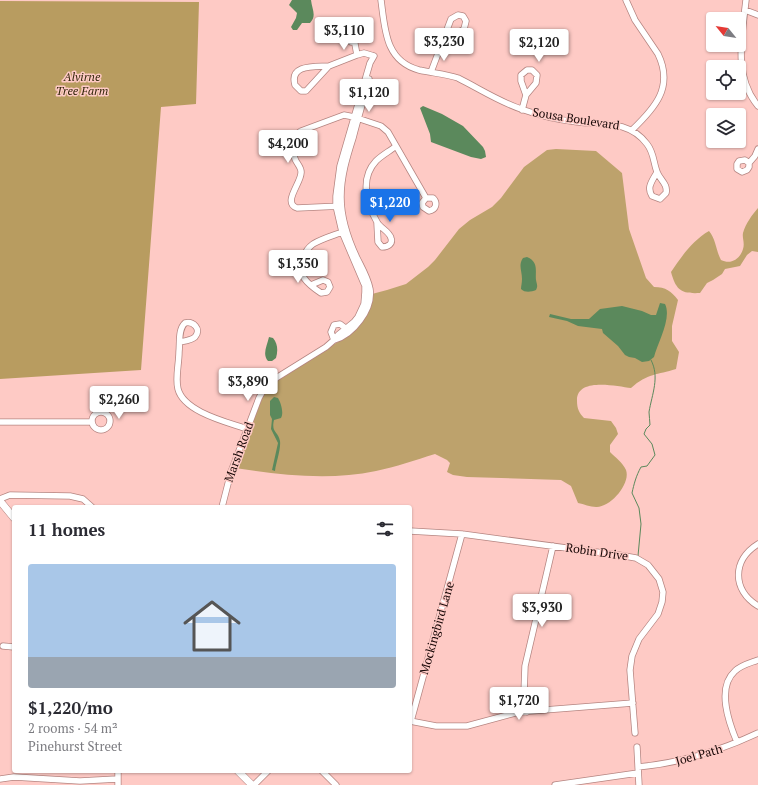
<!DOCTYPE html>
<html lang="en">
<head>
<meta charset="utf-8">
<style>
	:root { --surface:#fff; --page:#f2f2f3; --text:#2b2b33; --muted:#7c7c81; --line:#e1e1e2; --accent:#1a73e8 }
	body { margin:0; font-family:"PT Serif",serif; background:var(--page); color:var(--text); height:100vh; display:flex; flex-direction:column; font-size:15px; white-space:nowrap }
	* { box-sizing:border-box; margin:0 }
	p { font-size:13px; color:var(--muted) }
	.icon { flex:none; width:22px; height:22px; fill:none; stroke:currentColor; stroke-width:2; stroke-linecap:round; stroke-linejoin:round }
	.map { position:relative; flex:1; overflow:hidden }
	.sheet { position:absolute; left:12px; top:505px; width:400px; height:268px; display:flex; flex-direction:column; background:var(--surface); border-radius:4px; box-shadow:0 1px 3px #0004 }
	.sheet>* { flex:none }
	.needle { width:26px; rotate:300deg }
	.tools { position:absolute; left:706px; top:12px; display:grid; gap:8px }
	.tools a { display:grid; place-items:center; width:40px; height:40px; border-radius:4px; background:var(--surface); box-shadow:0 1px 3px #0004; font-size:20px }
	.price { position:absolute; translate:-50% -34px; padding:0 9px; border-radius:4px; background:#fff; color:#222; font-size:13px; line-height:26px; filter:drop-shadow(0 1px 2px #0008) }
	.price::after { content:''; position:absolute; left:50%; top:24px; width:12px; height:9px; margin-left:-6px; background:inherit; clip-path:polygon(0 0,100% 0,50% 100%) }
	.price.selected { background:var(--accent); color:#fff }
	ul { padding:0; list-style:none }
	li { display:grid; align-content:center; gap:8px; height:212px; padding:0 16px }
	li+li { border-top:1px solid var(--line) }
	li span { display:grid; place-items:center; height:124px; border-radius:4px; color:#555 }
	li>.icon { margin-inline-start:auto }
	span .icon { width:72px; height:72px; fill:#fffc; stroke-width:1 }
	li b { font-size:17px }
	h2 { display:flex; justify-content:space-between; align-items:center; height:48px; padding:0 16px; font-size:17px }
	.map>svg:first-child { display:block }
	.green { fill:#bda26c }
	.forest { fill:#b89c60 }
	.water { fill:#5b895c }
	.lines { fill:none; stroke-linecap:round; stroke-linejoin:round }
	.stream { stroke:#5b895c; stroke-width:1 }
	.minor-casing { stroke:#b58581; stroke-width:7 }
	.major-casing { stroke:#b58581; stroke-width:8 }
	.minor { stroke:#fff; stroke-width:5.5 }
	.major { stroke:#fff; stroke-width:7 }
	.labels { text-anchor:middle; stroke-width:3; stroke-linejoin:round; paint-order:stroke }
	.park-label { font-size:12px; font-style:italic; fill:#34270b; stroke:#fecac5 }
	.street-label { font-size:12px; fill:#170706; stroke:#fecac5 }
</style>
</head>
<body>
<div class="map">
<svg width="758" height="785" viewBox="0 0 758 785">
	<rect width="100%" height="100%" fill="#fecac5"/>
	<path class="green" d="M556,149L596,151L622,173L629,229L646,278L654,287C666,287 671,291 678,300L672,326V341L679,352L676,369C657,375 648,373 631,388C616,386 576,377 577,401C577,408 579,413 584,418L611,421L616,428L618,434L610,445V452C615,457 623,463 626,470C631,484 610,508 596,507C590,507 584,504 578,503L571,486L561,480L467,477L453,475L447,472L450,463L447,460L435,454C415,460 396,467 376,471C328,481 282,475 235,468L265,391L282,376L341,340L372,294L387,290L406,284L428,267L435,260L459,229L470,220L492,207L501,198L524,167L547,150Z
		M758,208V252L752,251L747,255L740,266L725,269L722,274L713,280L707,283L700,293C681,294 676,290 671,272C681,257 693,240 709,231C716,239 716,251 721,260C731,265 740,259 743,249C745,243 742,238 743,233C746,223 752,215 758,208Z"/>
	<path class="forest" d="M0,1L199,2L196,104L161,107L141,370L0,379Z"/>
	<path class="water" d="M292,0H311C312,9 317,16 310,23H302L297,30H293L291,27L296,18L297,13L289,5Z
		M423,106L442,114L463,126L483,147L485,151L486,157L481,159L471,157L431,142L430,134L420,108Z
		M527,257C539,262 535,271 536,280C537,285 538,286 536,290C531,292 525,293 521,289C521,286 522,283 522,279C522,271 518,265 523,258Z
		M660,303L665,304C672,318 658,342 654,357L649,361L642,362L635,358L629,357L625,355L618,346L603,333L602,329L578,326L567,321L549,317L550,314L571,319H589L600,309L622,306L642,311L651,315H656Z
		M269,337L273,338C278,344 278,351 276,358L272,361H268C262,354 267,346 269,337Z
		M274,397L278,398C281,403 284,413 281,418L274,420C271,433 278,431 280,441C281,450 276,462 275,471L272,470L278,443L271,429L272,419L270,415V401Z"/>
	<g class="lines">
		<path class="stream" d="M638,556L641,524L639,508L632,493C634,484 636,476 641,467L647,466L655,455L652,444L644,434L646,429L650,425C650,421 649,416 649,412C652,394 660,377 651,360"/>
		<g class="minor-casing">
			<path id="minor" d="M381,0C385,29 385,61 419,70C432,73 446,74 458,78C480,89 501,103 524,110C541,116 559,120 577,122C602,125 629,120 647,144C654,153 653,161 657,172C660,180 668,184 666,193L660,199L652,196C646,187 653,180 657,172
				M626,0L635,20L658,54C674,87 655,108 632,130
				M746,0C742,36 733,76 758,106
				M745,10L758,15
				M354,42H351L348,40L346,33L349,30L353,33L357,55
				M329,66C315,67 289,64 295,85L301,91H306L329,66L357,55L364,53L374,56
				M431,72L451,19L458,15L463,16L466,21L464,29L442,43
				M721,93H722
				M522,110L526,95L536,83L537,75L532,70H527L521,75V81L526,95
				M749,163L745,160L739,161L737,164V169L742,172L747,170L749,167V163L755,156L758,149
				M341,206L297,208C282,203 301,183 301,173C302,168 297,164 295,159C292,150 292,136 301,131L344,115L354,117L381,126L388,132L426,198H433C438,203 436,210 429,211L423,207L422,203L426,198
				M377,223L378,242L382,247C388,247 393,244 391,238C389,231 380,228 377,222C366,203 360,178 376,161C382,155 390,151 396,146
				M311,285L323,280L328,282L330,287L327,292L321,293C315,289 308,284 304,278C299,267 303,251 313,244C323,238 335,235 345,231
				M334,340C353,335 373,309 370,289C368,278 362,268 357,258C348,239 341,219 341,197C341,176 347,157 353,138C358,118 364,99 369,79
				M334,340L331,332L334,325L340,324L348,330
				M180,342C185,341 192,340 195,337C202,329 193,321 185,323C178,329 180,343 179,352C179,364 175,378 178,389C184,412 227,422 247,429
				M92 421a9 9 0 1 1 18 0a9 9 0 1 1-18 0Z
				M0,422H92
				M0,499L10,495L70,496L83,499L92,507
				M222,507L231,472L259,398L265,387L273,380L326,347L334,340L338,335L354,322L358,317L364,304L365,292V286L342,232L336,206V196L340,166L370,63L374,56
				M410,531L462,534L619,555L636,558L648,565L659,579L663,592L662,602L658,614L639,639L632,656L630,670L635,733
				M758,544C732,560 732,590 758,606
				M3,646L14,647
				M527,712L524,694L525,666L553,546
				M410,721L436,726H467L519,712L633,703
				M411,721L462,534
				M737,742C729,723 716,688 735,671C741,665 750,663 758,660
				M637,747L639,785
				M638,767C680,763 720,751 758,733
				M118,771V785
				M322,771L336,785
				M0,779L14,777L80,781L117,779
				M254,785L268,771
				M555,785L638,773"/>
		</g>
		<g class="major-casing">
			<path id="major" d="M0,501L14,518
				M238,771L252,785"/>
		</g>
		<use href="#minor" class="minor"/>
		<use href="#major" class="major"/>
	</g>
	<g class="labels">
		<g class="park-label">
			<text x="82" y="81">Alvirne<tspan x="82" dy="14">Tree Farm</tspan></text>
		</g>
		<g class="street-label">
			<text transform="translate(576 119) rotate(9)" y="4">Sousa Boulevard</text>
			<text transform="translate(239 452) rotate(-70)" y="4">Marsh Road</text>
			<text transform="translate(597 552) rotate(8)" y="4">Robin Drive</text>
			<text transform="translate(437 628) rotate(-74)" y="4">Mockingbird Lane</text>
			<text transform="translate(699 755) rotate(-16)" y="4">Joel Path</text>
		</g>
	</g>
</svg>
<div class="tools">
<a><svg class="needle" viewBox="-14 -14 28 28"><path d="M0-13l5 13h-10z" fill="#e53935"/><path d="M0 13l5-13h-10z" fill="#7c7c81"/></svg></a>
<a><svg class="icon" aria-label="locate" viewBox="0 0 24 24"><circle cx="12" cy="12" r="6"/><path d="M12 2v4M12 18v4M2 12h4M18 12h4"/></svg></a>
<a><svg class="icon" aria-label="layers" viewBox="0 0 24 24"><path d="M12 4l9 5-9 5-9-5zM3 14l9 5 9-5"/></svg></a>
</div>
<b class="price" style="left:344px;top:51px">$3,110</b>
<b class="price" style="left:444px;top:62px">$3,230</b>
<b class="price" style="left:539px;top:63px">$2,120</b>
<b class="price" style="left:369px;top:113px">$1,120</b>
<b class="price" style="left:288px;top:164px">$4,200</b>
<b class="price selected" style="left:390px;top:223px">$1,220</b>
<b class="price" style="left:298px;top:284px">$1,350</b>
<b class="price" style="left:248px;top:402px">$3,890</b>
<b class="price" style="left:119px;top:420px">$2,260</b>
<b class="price" style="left:542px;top:628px">$3,930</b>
<b class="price" style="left:519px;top:721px">$1,720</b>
<section class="sheet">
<h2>11 homes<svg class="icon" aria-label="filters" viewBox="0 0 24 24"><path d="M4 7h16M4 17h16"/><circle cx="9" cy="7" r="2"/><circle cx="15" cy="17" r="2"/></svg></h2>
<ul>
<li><span style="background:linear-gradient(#a9c7e8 75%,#9aa5b1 0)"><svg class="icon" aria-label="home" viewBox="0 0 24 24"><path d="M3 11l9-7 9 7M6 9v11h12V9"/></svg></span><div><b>$1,220/mo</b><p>2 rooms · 54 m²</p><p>Pinehurst Street</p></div></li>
</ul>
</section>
</div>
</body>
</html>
